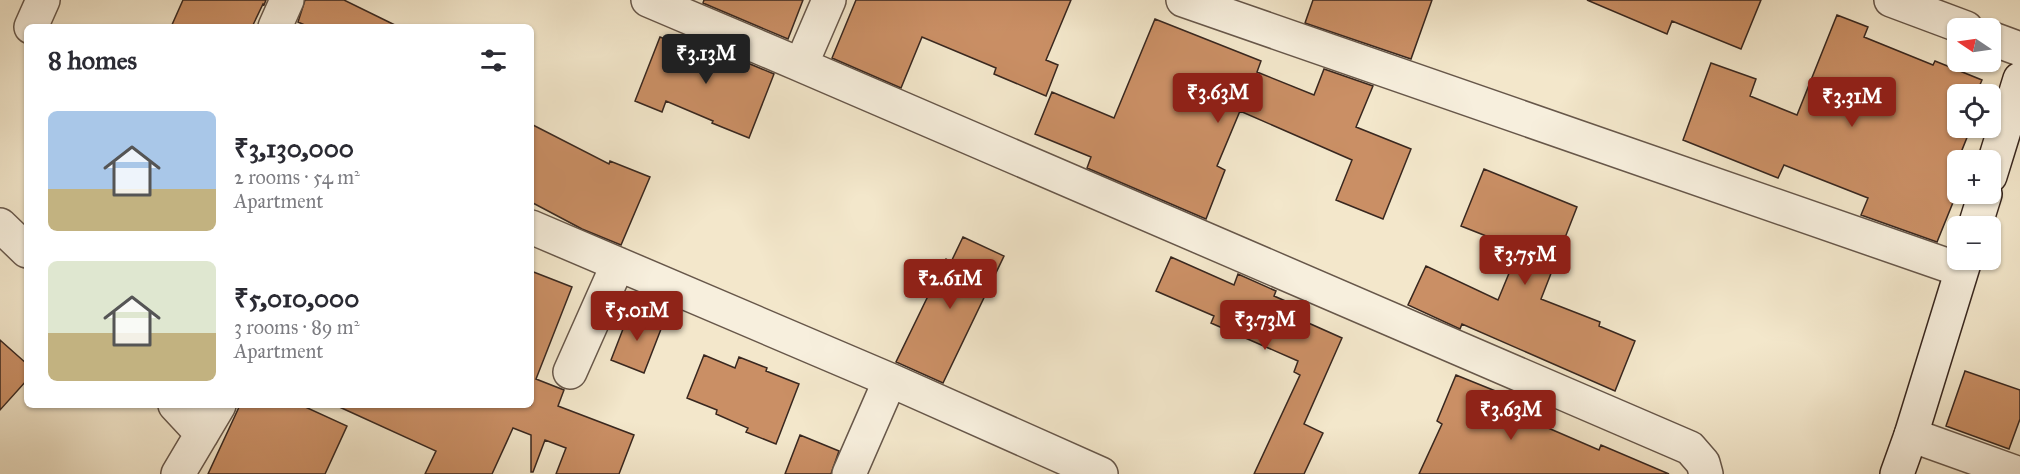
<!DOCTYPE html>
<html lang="en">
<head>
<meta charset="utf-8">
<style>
	:root { --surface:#fff; --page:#f7f7f7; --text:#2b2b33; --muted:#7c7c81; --accent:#8f2418 }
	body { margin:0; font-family:"IM FELL Great Primer",serif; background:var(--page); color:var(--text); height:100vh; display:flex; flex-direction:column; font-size:22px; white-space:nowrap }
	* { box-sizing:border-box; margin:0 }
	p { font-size:20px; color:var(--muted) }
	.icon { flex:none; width:33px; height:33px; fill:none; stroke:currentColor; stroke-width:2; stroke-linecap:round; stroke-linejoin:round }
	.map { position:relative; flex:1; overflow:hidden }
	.sheet { position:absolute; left:24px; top:24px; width:510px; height:384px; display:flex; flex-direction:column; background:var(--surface); border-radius:9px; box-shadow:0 2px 4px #0004 }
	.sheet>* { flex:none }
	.needle { width:39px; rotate:283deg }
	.tools { position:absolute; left:1947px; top:18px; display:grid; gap:12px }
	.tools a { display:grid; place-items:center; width:54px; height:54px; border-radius:9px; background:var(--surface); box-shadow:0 2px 4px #0004; font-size:30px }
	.price { position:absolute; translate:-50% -51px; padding:0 14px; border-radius:6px; background:var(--accent); color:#fff; font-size:20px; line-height:39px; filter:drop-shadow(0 2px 3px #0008) }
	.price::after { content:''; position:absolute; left:50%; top:36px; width:18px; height:14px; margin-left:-9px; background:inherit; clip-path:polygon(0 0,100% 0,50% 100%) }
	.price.on { background:#222; color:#fff }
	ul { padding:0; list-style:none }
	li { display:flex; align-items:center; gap:18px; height:150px; padding:0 24px }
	li span { display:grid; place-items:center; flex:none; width:168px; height:120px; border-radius:9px; color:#555 }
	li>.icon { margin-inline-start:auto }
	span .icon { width:72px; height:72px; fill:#fffc; stroke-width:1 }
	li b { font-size:26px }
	h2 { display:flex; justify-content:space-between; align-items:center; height:72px; padding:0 24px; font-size:26px }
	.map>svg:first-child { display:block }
	.building { fill:#ca8f65; stroke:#38271f; stroke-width:1.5 }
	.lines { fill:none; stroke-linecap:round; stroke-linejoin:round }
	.street-casing { stroke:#67574a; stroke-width:36 }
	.secondary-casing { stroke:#38271f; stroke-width:36 }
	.street { stroke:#f7efdd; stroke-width:33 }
	.secondary { stroke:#f7efdd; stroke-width:33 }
</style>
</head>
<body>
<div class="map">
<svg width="2020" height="474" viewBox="0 0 2020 474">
	<rect width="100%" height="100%" fill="#f3e7cb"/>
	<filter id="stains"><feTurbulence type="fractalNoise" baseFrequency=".00333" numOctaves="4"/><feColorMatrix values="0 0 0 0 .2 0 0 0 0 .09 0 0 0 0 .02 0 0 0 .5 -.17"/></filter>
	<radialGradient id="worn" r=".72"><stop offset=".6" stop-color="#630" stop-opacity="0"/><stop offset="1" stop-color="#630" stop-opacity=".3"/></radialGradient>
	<path class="building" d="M183,0H266L264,5L263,4L252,27H171Z
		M305,0H344L399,27H309L298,22Z
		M704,0H803L788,39L703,3Z
		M856,0H1071L1046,60L1058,65L1046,96L994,74L996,68L922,37L901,88L832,58Z
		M1313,0H1432L1411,59L1305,23Z
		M1587,0H1761L1741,49L1672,21L1667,34Z
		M1837,15L1868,27L1864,37L1933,65L1935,61L1982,80L1976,94H1958V128L1970,130L1958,160V190L1937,242L1861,215L1868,198L1784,165L1778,178L1683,140L1711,63L1756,79L1750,96L1797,115Z
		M1155,19L1261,61L1257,72L1314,95L1324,69L1373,86L1356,127L1411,149L1383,219L1336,200L1352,160L1240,111L1217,166L1225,170L1206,219L1087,168L1091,157L1035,134L1052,92L1114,118Z
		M660,37L685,47L688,38L774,74L749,138L712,123L713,121L666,101L662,112L635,101Z
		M531,124L609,164L610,161L650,177L621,245L582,229L531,202Z
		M1484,169L1577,207L1541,299L1600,322L1599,326L1635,341L1615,391L1462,324L1460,329L1408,305L1426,266L1498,300L1519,249L1461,226Z
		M963,237L1004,256L943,383L896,362L946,259L951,262Z
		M1171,257L1234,285L1238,274L1276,291L1274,296L1290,303L1286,313L1342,338L1304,424L1323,433L1304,474H1254L1300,375L1294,372L1298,361L1211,323L1214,316L1156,291Z
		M531,271L572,287L536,379L564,390L558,406L634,435L619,474H556L566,448L545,440L533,472H531V435L513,428L492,474H425L436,451L335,405H531Z
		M630,311L663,324L644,373L611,360Z
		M0,340L27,364V380L0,410Z
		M704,355L735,368L739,357L767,368L766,371L799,384L776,444L746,432L748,428L716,414L717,410L687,398Z
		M1965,371L2020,390V419L2009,449L1946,426Z
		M1456,375L1530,405L1525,418L1599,450L1601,445L1669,474H1419L1442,424L1437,421Z
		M240,405H301L347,426L325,474H208Z
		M800,435L839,451L831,474H785Z"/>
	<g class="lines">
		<g class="street-casing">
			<path id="street" d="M648,0L801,65
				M829,0L801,65L1690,448L1703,463L1706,474
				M1183,0L1961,270
				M1891,0L1966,28
				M31,27L43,0
				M275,27L287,0
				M1990,38L2020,49
				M0,225L27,251
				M531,227L890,380L1101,474
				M570,372L618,264
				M175,405L202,434
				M1911,435L2020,474
				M178,474L219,405
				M849,474L890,380"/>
		</g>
		<g class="secondary-casing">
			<path id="secondary" d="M1990,176L2020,79
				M1975,226L1985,194
				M1897,474L1911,435L1965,260"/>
		</g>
		<use href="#street" class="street"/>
		<use href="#secondary" class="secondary"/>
	</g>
	<rect width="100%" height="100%" filter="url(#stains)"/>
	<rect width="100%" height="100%" fill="url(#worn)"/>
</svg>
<div class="tools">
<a><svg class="needle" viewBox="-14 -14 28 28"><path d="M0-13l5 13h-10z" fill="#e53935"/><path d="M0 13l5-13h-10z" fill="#7c7c81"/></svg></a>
<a><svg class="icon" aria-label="locate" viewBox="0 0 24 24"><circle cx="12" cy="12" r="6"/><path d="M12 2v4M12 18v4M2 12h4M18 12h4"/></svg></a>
<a>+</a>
<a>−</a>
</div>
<b class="price on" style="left:706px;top:85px">₹3.13M</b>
<b class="price" style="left:1218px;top:124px">₹3.63M</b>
<b class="price" style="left:1852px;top:128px">₹3.31M</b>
<b class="price" style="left:1525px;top:286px">₹3.75M</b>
<b class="price" style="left:950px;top:310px">₹2.61M</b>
<b class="price" style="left:637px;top:342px">₹5.01M</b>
<b class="price" style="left:1265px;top:351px">₹3.73M</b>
<b class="price" style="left:1511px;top:441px">₹3.63M</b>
<section class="sheet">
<h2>8 homes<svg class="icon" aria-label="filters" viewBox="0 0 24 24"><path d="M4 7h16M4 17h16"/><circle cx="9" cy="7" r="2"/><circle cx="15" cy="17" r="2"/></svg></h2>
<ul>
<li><span style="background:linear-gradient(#a9c7e8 65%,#c2b280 0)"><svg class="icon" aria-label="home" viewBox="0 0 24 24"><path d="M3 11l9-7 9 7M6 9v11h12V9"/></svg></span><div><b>₹3,130,000</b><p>2 rooms · 54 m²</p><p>Apartment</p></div></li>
<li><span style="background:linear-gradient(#dfe7d0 60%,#c2b280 0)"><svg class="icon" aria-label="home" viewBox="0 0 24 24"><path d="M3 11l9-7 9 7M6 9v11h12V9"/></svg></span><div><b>₹5,010,000</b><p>3 rooms · 89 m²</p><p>Apartment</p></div></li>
</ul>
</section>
</div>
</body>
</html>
